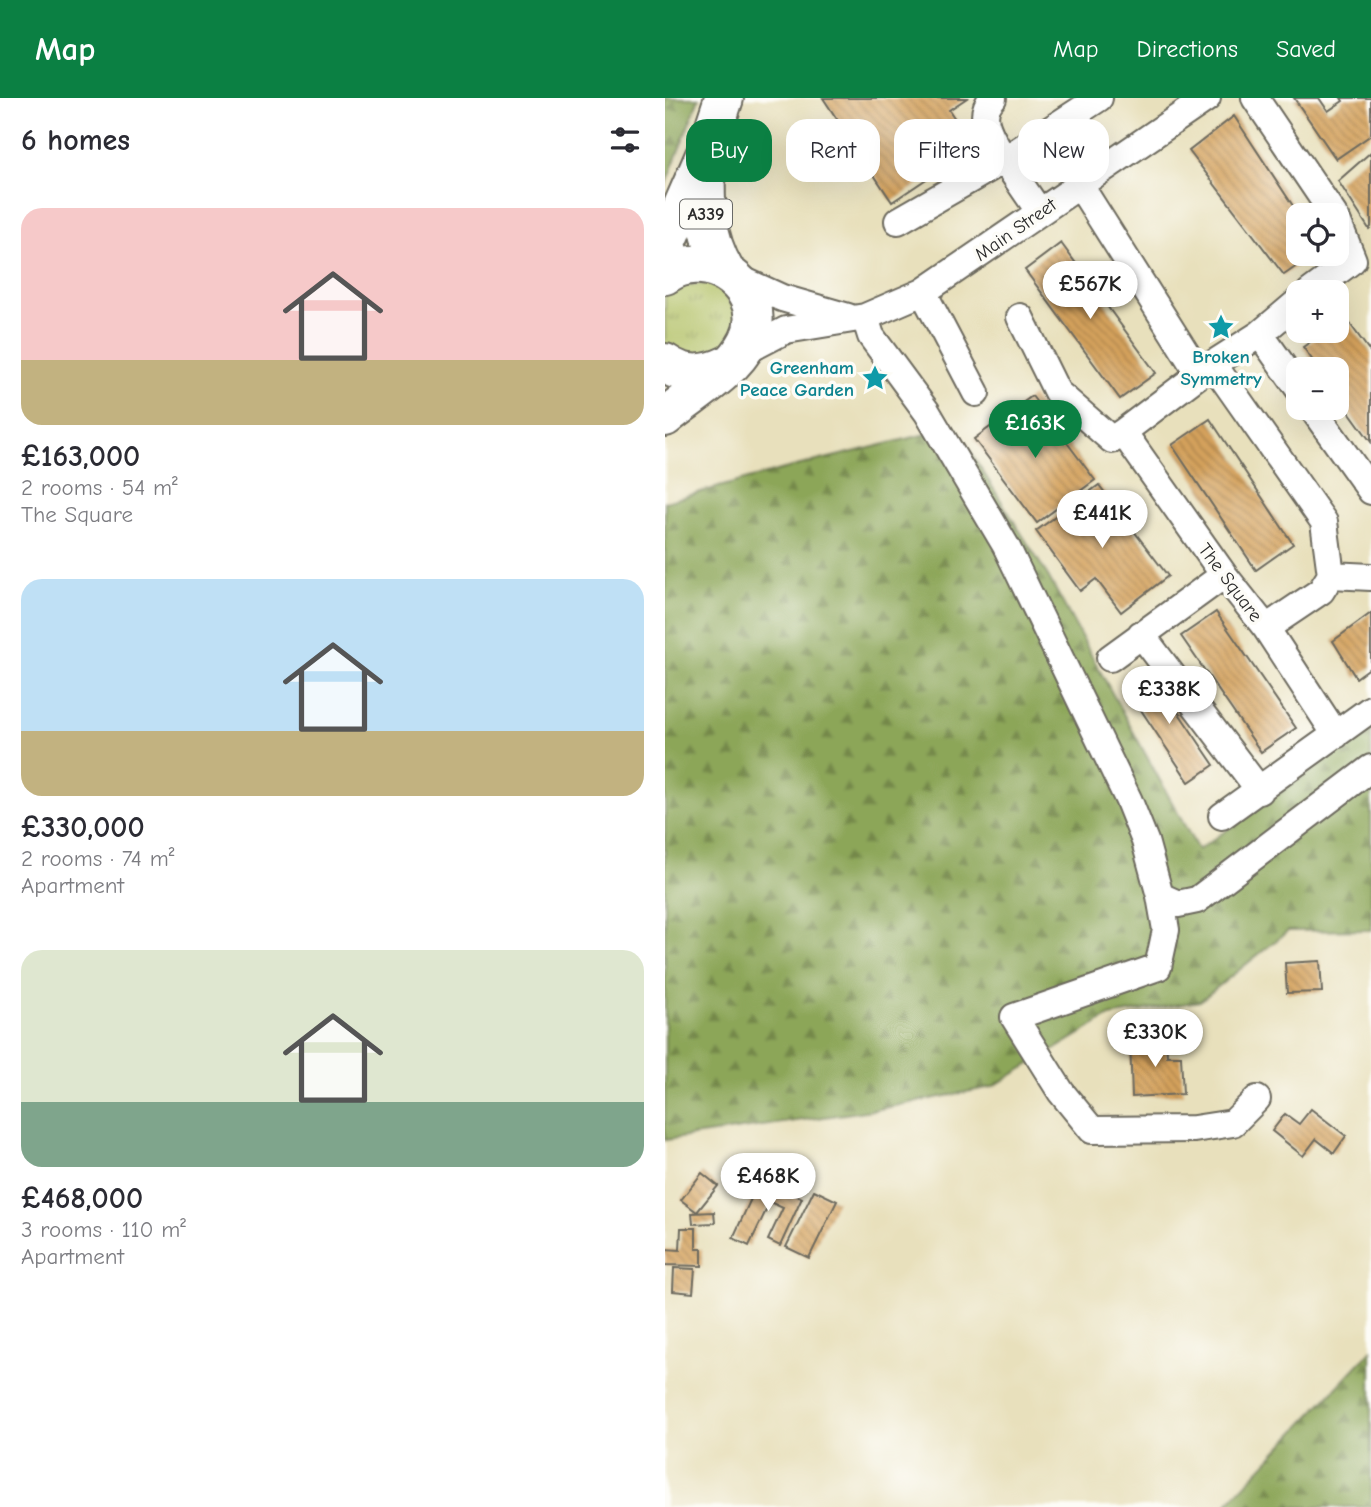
<!DOCTYPE html>
<html lang="en">
<head>
<meta charset="utf-8">
<style>
	:root { --surface:#fff; --page:#f7f7f7; --text:#2b2b33; --muted:#7c7c81; --accent:#0b8043 }
	body { margin:0; font-family:"Comic Neue",sans-serif; background:var(--page); color:var(--text); height:100vh; display:flex; flex-direction:column; font-size:26px; white-space:nowrap }
	* { box-sizing:border-box; margin:0 }
	p { font-size:23px; color:var(--muted) }
	.icon { flex:none; width:38px; height:38px; fill:none; stroke:currentColor; stroke-width:2; stroke-linecap:round; stroke-linejoin:round }
	.map { position:relative; flex:1; overflow:hidden }
	.panel { display:flex; flex-direction:column; background:var(--surface); width:665px }
	.panel>* { flex:none }
	.guide { position:absolute; left:21px; top:21px; width:579px; height:63px; display:flex; gap:14px }
	.buttons { position:absolute; left:621px; top:105px; display:grid; gap:14px }
	.buttons a { display:grid; place-items:center; width:63px; height:63px; border-radius:14px; background:var(--surface); box-shadow:0 7px 28px #0002; font-size:35px }
	.price { position:absolute; translate:-50% -60px; padding:0 16px; border-radius:24px; background:#fff; color:#222; font-size:23px; line-height:46px; filter:drop-shadow(0 2px 4px #0008) }
	.price::after { content:''; position:absolute; left:50%; top:42px; width:21px; height:16px; margin-left:-10px; background:inherit; clip-path:polygon(0 0,100% 0,50% 100%) }
	.price.active { background:var(--accent); color:#fff }
	ul { padding:0; list-style:none }
	li { display:grid; align-content:center; gap:14px; height:371px; padding:0 21px }
	li span { display:grid; place-items:center; height:217px; border-radius:21px; color:#555 }
	li>.icon { margin-inline-start:auto }
	span .icon { width:126px; height:126px; fill:#fffc; stroke-width:1 }
	li b { font-size:30px }
	h2 { display:flex; justify-content:space-between; align-items:center; height:84px; padding:0 21px; font-size:30px }
	.pill { padding:0 24px; border-radius:21px; background:var(--surface); box-shadow:0 7px 28px #0002; font-size:24px; line-height:63px }
	.pill.active { background:var(--accent); color:#fff }
	header { display:flex; align-items:center; gap:42px; box-sizing:border-box; height:98px; padding:0 35px; background:var(--accent); color:#fff }
	header strong { font-size:33px }
	nav { display:flex; gap:38px; margin-inline-start:auto; font-size:24px }
	main { display:flex; flex:1; min-height:0 }
	.map>svg:first-child { display:block }
	.grass { fill:url(#grass-tufts); stroke:#6e7647; stroke-width:2 }
	.forest { fill:url(#forest-firs); stroke:#5c6842; stroke-width:2 }
	.building { fill:url(#building-back-hatch) }
	.lines { fill:none; stroke-linecap:round; stroke-linejoin:round }
	.minor-casing { stroke:#6d6a5e; stroke-width:30 }
	.highway-casing { stroke:#6d6a5e; stroke-width:42 }
	.minor { stroke:#fff; stroke-width:26 }
	.highway { stroke:#fff; stroke-width:38 }
	.labels { text-anchor:middle; stroke-width:7; stroke-linejoin:round; paint-order:stroke }
	.shield { fill:#fdfcf7; stroke:#6a6a68; stroke-width:2 }
	.shield-label { font-size:18px; font-weight:bold; fill:#2b2b2b }
	.street-label { font-size:19px; fill:#2b2b2b; stroke:#fdfcf7 }
	.culture-label { font-size:19px; font-weight:bold; fill:#0d838f; stroke:#fdfcf7 }
</style>
</head>
<body>
<header>
<strong>Map</strong>
<nav><a>Map</a><a>Directions</a><a>Saved</a></nav>
</header>
<main>
<section class="panel">
<h2>6 homes<svg class="icon" aria-label="filters" viewBox="0 0 24 24"><path d="M4 7h16M4 17h16"/><circle cx="9" cy="7" r="2"/><circle cx="15" cy="17" r="2"/></svg></h2>
<ul>
<li><span style="background:linear-gradient(#f6c9c9 70%,#c2b280 0)"><svg class="icon" aria-label="home" viewBox="0 0 24 24"><path d="M3 11l9-7 9 7M6 9v11h12V9"/></svg></span><div><b>£163,000</b><p>2 rooms · 54 m²</p><p>The Square</p></div></li>
<li><span style="background:linear-gradient(#bfe0f5 70%,#c2b280 0)"><svg class="icon" aria-label="home" viewBox="0 0 24 24"><path d="M3 11l9-7 9 7M6 9v11h12V9"/></svg></span><div><b>£330,000</b><p>2 rooms · 74 m²</p><p>Apartment</p></div></li>
<li><span style="background:linear-gradient(#dfe7d0 70%,#7fa58c 0)"><svg class="icon" aria-label="home" viewBox="0 0 24 24"><path d="M3 11l9-7 9 7M6 9v11h12V9"/></svg></span><div><b>£468,000</b><p>3 rooms · 110 m²</p><p>Apartment</p></div></li>
</ul>
</section>
<div class="map">
<svg width="706" height="1409" viewBox="0 0 706 1409">
	<defs>
		<pattern id="grass-tufts" width="24" height="20" patternUnits="userSpaceOnUse" patternTransform="scale(1.75)"><rect width="24" height="20" fill="#b1c063"/><path d="M3 7l-1-3M5 7V3M7 7l1-3M15 17l-1-3M17 17v-4M19 17l1-3" fill="none" stroke="#909c52"/></pattern>
		<pattern id="forest-firs" width="22" height="20" patternUnits="userSpaceOnUse" patternTransform="scale(1.75)"><rect width="22" height="20" fill="#8ca659"/><path d="M5 1l3.5 6h-7zM16 11l3.5 6h-7z" fill="#73874a"/></pattern>
		<pattern id="building-back-hatch" width="6" height="6" patternUnits="userSpaceOnUse" patternTransform="scale(1.75)"><rect width="6" height="6" fill="#d4a15c"/><path d="M-1 5l2 2M0 0l6 6M5-1l2 2" fill="none" stroke="#ac834c"/></pattern>
	</defs>
	<rect width="100%" height="100%" fill="#fdfcf7"/>
	<filter id="ink" filterUnits="userSpaceOnUse"><feTurbulence type="fractalNoise" baseFrequency=".0143" numOctaves="2"/><feDisplacementMap in="SourceGraphic" scale="14" xChannelSelector="R" yChannelSelector="G"/><feConvolveMatrix kernelMatrix="1 2 1 2 8 2 1 2 1" color-interpolation-filters="sRGB"/></filter>
	<filter id="wash" filterUnits="userSpaceOnUse"><feTurbulence type="fractalNoise" baseFrequency=".00686" numOctaves="4" result="noise"/><feDisplacementMap in="SourceGraphic" scale="28" xChannelSelector="R" yChannelSelector="G"/><feGaussianBlur stdDeviation="1.57" result="paint"/><feColorMatrix in="noise" values="0 0 0 0 0 0 0 0 0 0 0 0 0 0 0 0 0 1.4 0 .05"/><feComposite in="paint" operator="in"/></filter>
	<g filter="url(#wash)">
		<rect width="100%" height="100%" fill="#e8e0bc"/>
		<path class="grass" d="M52,185L75,220L54,261L0,254V193L4,188Z"/>
		<path class="forest" d="M0,0H34L0,88Z
			M290,329L383,478L533,752L706,631V832L623,833L535,903L445,918L327,989L214,1011L0,1042V404L119,371Z
			M706,1253V1409H559Z"/>
		<g id="blocks">
			<path class="building" d="M158,0H302L284,12L309,49L227,104Z
				M629,0H654L663,13L678,3L676,0H706V37L671,61Z
				M569,18L634,117V156H649L619,177L524,53Z
				M706,54V129L704,131L673,83Z
				M396,145L491,275L455,301L360,172Z
				M680,219L706,255V344L672,297V271H654L638,249L661,233H672V225Z
				M367,298L430,382L372,425L309,341Z
				M545,321L628,446L591,472L507,347Z
				M434,387L503,478L456,514L431,481L415,493L371,433Z
				M551,514L631,630L596,654L516,538Z
				M706,515V569L691,580L668,543Z
				M484,571L549,667L524,684L460,588Z
				M655,863L657,894L622,895L620,865Z
				M501,940L502,958H516L518,996L467,999L465,942Z
				M646,1011L681,1038L669,1055L651,1041L638,1058L607,1033L620,1016L634,1026Z
				M37,1075L53,1088L32,1114L16,1102Z
				M95,1081L137,1100L115,1148L103,1142L118,1110L105,1104L84,1148L68,1140Z
				M149,1092L172,1103L144,1160L121,1149Z
				M49,1114L50,1125L28,1126L27,1115Z
				M16,1130H31V1151H37V1168L0,1167V1151L15,1152Z
				M9,1170L30,1171L28,1195L8,1193Z"/>
		</g>
	</g>
	<g filter="url(#ink)">
		<use href="#blocks" fill-opacity="0" stroke="#6d6a5e" stroke-width="2"/>
		<g class="lines">
			<g class="minor-casing">
				<path id="minor" d="M590,0L669,117
					M414,86L534,276
					M374,113L339,62L434,0
					M233,123L339,62C329,42 309,19 328,0
					M71,179L117,200L183,219
					M258,194L311,295
					M645,194L688,162L672,122
					M634,203L595,236L548,266L458,334L559,477L601,530L671,637
					M200,219L206,238L262,314L341,448L464,703L480,743L495,798L513,806L532,802L706,670
					M355,219L392,294L447,342L458,334
					M595,236L634,291
					M75,256L121,232L200,219L258,194L542,0
					M548,266L659,424L666,477L656,493L601,530
					M647,310L706,393
					M666,477L706,479
					M476,536L595,693
					M445,560L559,477
					M557,718L706,611
					M495,798L501,832L493,869L349,919L396,994L427,1032L529,1031L568,1025L592,1001"/>
			</g>
			<g class="highway-casing">
				<path id="highway" d="M41,64C40,104 39,137 60,173
					M0,149L41,55L59,0
					M0,177C43,145 108,193 83,243C68,274 26,297 0,319
					M0,265C21,280 42,277 63,267"/>
			</g>
			<use href="#minor" class="minor"/>
			<use href="#highway" class="highway"/>
		</g>
	</g>
	<defs>
		<g id="sight-bare" transform="scale(2.1)"><path d="M0-6L1.8-2.2L6-1.7L2.9 1.2L3.7 5.4L0 3.3L-3.7 5.4L-2.9 1.2L-6-1.7L-1.8-2.2Z" fill="#0f9aa8" stroke="#fdfcf7" stroke-width="2.5" paint-order="stroke"/></g>
	</defs>
	<g fill-rule="evenodd">
		<use href="#sight-bare" x="556" y="229"/>
		<use href="#sight-bare" x="210" y="280"/>
	</g>
	<g class="labels">
		<rect class="shield" x="15" y="101.5" width="52" height="29" rx="5"/>
		<g class="shield-label">
			<text x="41" y="122">A339</text>
		</g>
		<g class="street-label">
			<text transform="translate(350 131) rotate(-35)" y="7">Main Street</text>
			<text transform="translate(566 484) rotate(53)" y="7">The Square</text>
		</g>
		<g class="culture-label">
			<text x="556" y="265">Broken<tspan x="556" dy="22">Symmetry</tspan></text>
			<text x="189" y="276" text-anchor="end">Greenham<tspan x="189" dy="22">Peace Garden</tspan></text>
		</g>
	</g>
</svg>
<div class="buttons">
<a><svg class="icon" aria-label="locate" viewBox="0 0 24 24"><circle cx="12" cy="12" r="6"/><path d="M12 2v4M12 18v4M2 12h4M18 12h4"/></svg></a>
<a>+</a>
<a>−</a>
</div>
<b class="price" style="left:425px;top:223px">£567K</b>
<b class="price active" style="left:370px;top:362px">£163K</b>
<b class="price" style="left:437px;top:452px">£441K</b>
<b class="price" style="left:504px;top:628px">£338K</b>
<b class="price" style="left:490px;top:971px">£330K</b>
<b class="price" style="left:103px;top:1115px">£468K</b>
<div class="guide">
<a class="pill active">Buy</a>
<a class="pill">Rent</a>
<a class="pill">Filters</a>
<a class="pill">New</a>
</div>
</div>
</main>
</body>
</html>
